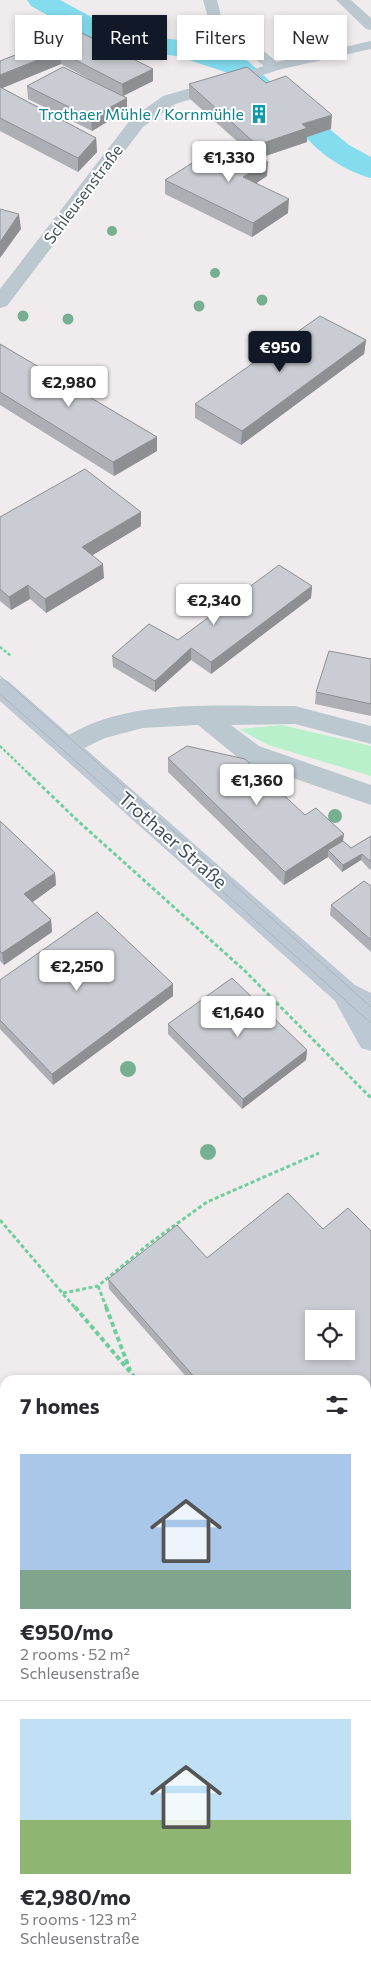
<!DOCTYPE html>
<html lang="en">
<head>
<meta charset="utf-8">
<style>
	:root { --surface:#fff; --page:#f7f7f7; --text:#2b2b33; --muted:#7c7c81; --line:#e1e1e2; --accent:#111827 }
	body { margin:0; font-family:Commissioner,sans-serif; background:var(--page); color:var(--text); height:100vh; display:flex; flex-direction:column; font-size:19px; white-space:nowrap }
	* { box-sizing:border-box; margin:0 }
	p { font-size:16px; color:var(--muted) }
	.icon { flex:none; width:28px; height:28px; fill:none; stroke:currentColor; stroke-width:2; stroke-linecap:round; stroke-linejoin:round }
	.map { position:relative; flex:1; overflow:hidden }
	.drawer { position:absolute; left:0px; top:1375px; width:371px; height:600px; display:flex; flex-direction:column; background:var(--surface); border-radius:15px 15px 0 0; box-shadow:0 2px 8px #0003 }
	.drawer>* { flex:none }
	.hud { position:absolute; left:15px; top:15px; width:341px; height:45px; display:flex; gap:10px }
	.fabs { position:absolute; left:305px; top:1310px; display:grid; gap:10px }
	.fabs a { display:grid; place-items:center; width:50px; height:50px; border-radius:0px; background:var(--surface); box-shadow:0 2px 8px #0003; font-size:25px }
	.price { position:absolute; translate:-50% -42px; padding:0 11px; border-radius:5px; background:#fff; color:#222; font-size:16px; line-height:32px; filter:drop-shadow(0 1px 2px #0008) }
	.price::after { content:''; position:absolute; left:50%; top:30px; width:15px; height:11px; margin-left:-8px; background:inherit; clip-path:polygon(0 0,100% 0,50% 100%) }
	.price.on { background:var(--accent); color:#fff }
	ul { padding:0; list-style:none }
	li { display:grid; align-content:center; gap:10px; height:265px; padding:0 20px }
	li+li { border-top:1px solid var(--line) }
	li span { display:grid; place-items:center; height:155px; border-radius:0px; color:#555 }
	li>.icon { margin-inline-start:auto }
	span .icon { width:90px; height:90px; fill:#fffc; stroke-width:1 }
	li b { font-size:21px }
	h2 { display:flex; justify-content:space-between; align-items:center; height:60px; padding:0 20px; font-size:21px }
	.chip { padding:0 18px; border-radius:0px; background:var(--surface); box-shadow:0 2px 8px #0003; font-size:18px; line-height:45px }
	.chip.on { background:var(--accent); color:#fff }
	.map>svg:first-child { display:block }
	.green { fill:#b8f0cb }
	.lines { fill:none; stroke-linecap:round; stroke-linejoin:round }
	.canal { fill:#83ddef; fill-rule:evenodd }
	.path-far2 { stroke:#6fcf9c; stroke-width:2.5; stroke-dasharray:3 2; stroke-linecap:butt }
	.path-far1 { stroke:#6fcf9c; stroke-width:3; stroke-dasharray:4 2.5; stroke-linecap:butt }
	.path { stroke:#6fcf9c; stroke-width:4; stroke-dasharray:5 3; stroke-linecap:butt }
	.lane { fill:#bcc8d0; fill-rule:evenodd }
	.street { fill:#bcc8d0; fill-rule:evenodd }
	.secondary { fill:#bcc9d5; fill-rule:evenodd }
	.tram { stroke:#afb2b8; stroke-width:1 }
	.tree { fill:#76b090 }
	.wall { fill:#adafb5 }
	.shaded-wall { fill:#8d8f93 }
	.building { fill:#c9ccd2; stroke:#8d8f93; fill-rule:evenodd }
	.labels { text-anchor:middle; stroke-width:4; stroke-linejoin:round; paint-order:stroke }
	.far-culture-label { font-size:16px; fill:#0d838f; stroke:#fff; text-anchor:end }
	.far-street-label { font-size:16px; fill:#44515b; stroke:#fff }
	.street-label { font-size:19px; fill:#44515b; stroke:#fff }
</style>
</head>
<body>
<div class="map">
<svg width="371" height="1975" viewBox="0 0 371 1975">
	<rect width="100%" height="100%" fill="#f0eced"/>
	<path class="green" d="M282,725L371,746V776L268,745L239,729Z"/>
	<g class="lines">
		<path class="canal" d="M27,0H60L123,34L180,40L248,61L285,95L281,101L271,103L261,101L228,73L177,56L107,48L31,6Z
			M317,124L327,127L349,145L371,157V178C347,172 317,153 303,133L307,127Z"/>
		<path class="path-far2" d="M0,647L11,656
			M0,746L29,774"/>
		<path class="path-far1" d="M28,773L78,821L245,971L371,1098
			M0,1220L76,1309
			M98,1286L107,1309
			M63,1293L98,1286L150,1243L207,1202L319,1153"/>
		<path class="path" d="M75,1307L137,1380
			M106,1307L130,1370
			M366,1592L371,1597
			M366,1641L371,1647"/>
		<path class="lane" d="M203,0H217L221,16L277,62L371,41V49L278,70L233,85L228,84L226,81L228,78L264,66L209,21Z
			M336,0H351L371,18V30L366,29Z
			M5,1571V1603L0,1605V1573Z"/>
		<path class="street" d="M225,78L231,79L234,83L231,87L175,104L143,127L7,306L0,308V289L131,119L163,96Z
			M295,706L371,726V744L295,724L231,725L259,746L371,785V805L241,760L198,725L143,728L105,738L68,756L59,754L56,747C60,738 68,736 76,731C139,698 226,707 295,706Z"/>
		<path class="secondary" d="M0,678L8,681L355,985L371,993V1051L361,1048L335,1001L0,701Z"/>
		<path class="tram" d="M0,676L371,1007
			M0,694L371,1023"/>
	</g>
	<g class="tree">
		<circle cx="112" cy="231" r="5"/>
		<circle cx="215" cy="273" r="5"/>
		<circle cx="262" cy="300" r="5.5"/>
		<circle cx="199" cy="306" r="5.5"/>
		<circle cx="23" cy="316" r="5.5"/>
		<circle cx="68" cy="319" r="5.5"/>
		<circle cx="335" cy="816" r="7"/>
		<circle cx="128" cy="1069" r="8"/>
		<circle cx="208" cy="1152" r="8"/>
	</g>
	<path class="wall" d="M48,44L153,69V81L123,96L127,98V110L92,131L28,99L27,86L115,93L61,64L2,88L96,138L97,152L78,172L0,131V61Z
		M266,83L331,129L307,137V142L260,158L267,176L256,183L288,213L252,237L165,194V180L250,153L189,98V84Z
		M366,340L364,354L241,445L195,418V404Z
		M0,344L157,437V451L114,476L0,405Z
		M0,517L141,526L92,555L104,578L46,613L30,599L11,610L0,601Z
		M312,586L311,598L211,674L191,660L155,692L113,667L112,656L178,640Z
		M371,659V716L315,704L316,692Z
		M168,758L305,815L343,841L351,848L371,836V869L370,870L361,860L342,872L328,857L284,885L168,772Z
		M0,821L55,873L56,885L32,902L51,920L52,932L4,965L0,961Z
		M371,886V952L330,915L331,905Z
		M0,980L173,996L53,1085L0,1029Z
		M168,1024L307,1050L306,1060L242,1109L168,1034Z
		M323,1229L371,1231V1588L366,1583V1380H189L109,1289L108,1279L207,1258Z"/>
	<path class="shaded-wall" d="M60,51L61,64L0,89V75Z
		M153,69V81L123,96L122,84Z
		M127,98V110L92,131L91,118Z
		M332,115L331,129L307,137V142L256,159L257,145L302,124Z
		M96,138L97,152L78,172V158Z
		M268,162L267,176L243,192V177Z
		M289,199L288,213L252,237L253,223Z
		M19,214L21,229L0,258V242Z
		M366,340L364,354L241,445L242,431Z
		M157,437V451L114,476L113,462Z
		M141,512V526L83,561L82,547Z
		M103,564L104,578L46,613L45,599Z
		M28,585L30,599L11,610L9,597Z
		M312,586L311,598L211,674V662Z
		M191,648V660L155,692V681Z
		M344,834L342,848L328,850V857L284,885L285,872Z
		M362,854L361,860L342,872L343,865Z
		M55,873L56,885L26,907L24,894Z
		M51,920L52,932L4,965L2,953Z
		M173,984V996L53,1085L52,1074Z
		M307,1050L306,1060L242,1109L243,1099Z
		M5,1552V1561L0,1565V1556Z"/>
	<path class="building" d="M76,30L153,69L122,84L60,52V51L48,44Z
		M46,43L60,51L0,75V61Z
		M63,67L127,98L91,118L27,86Z
		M247,67L266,83L286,76L332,115L302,124L307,128L257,145L189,84Z
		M0,87L96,138L78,158L0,118Z
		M226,142L268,162L243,177L289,199L253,223L165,180Z
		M0,209L19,214L0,242Z
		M320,316L366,340L242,431L195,404Z
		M0,344L157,437L113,462L0,392Z
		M85,469L141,512L82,547L103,564L45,599L28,585L9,597L0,589V517Z
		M279,565L312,586L211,662L191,648L155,681L112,656L149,624L178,640Z
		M329,651L371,659V704L316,692Z
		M187,746L245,759L305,815L316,808L344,834L285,872L168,758Z
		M0,821L55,873L24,894L51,920L2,953L0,951Z
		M371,836V862L362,854L343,865L328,850L343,841L351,848Z
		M364,881L371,886V940L331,905Z
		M97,912L173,984L52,1074L0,1020V980Z
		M232,978L307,1050L243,1099L168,1024Z
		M288,1193L323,1229L348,1208L371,1231V1578L366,1573V1380H197L108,1279L177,1225L207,1258ZM314,1319H346V1351H314Z
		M5,1439V1552L0,1556V1443Z
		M371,1742V1899L366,1904V1747Z
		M141,1970H303L298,1975H136Z"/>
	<defs>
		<g id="building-bare" transform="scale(1.5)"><path d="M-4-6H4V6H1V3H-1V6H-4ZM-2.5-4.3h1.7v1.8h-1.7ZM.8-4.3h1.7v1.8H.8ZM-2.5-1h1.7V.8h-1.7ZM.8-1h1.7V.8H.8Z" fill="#0f9aa8" stroke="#fff" stroke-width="2.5" paint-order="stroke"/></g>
	</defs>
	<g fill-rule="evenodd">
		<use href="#building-bare" x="259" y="114"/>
	</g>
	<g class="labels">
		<g class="far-culture-label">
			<text x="244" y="120">Trothaer Mühle / Kornmühle</text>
		</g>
		<g class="far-street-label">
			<text transform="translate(83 194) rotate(-53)" y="6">Schleusenstraße</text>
		</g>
		<g class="street-label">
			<text transform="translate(173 840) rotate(41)" y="7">Trothaer Straße</text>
		</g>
	</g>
</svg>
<div class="fabs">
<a><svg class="icon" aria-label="locate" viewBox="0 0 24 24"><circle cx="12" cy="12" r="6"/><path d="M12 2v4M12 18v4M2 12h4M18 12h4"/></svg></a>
</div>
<b class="price" style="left:229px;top:183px">€1,330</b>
<b class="price on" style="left:280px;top:373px">€950</b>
<b class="price" style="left:69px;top:408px">€2,980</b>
<b class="price" style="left:214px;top:626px">€2,340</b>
<b class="price" style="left:257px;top:806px">€1,360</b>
<b class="price" style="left:77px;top:992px">€2,250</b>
<b class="price" style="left:238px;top:1038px">€1,640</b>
<div class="hud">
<a class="chip">Buy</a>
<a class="chip on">Rent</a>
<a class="chip">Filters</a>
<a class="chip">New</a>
</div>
<section class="drawer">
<h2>7 homes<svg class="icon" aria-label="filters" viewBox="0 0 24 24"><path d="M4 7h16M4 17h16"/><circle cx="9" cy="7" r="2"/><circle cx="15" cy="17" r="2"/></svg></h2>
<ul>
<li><span style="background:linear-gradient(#a9c7e8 75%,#7fa58c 0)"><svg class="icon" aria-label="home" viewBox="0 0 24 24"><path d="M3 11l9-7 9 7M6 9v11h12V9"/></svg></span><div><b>€950/mo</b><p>2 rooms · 52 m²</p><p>Schleusenstraße</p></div></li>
<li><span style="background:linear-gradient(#bfe0f5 65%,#8fb573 0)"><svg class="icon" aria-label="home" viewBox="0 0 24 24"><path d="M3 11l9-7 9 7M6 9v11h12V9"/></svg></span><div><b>€2,980/mo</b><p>5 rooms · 123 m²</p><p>Schleusenstraße</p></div></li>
</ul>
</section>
</div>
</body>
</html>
